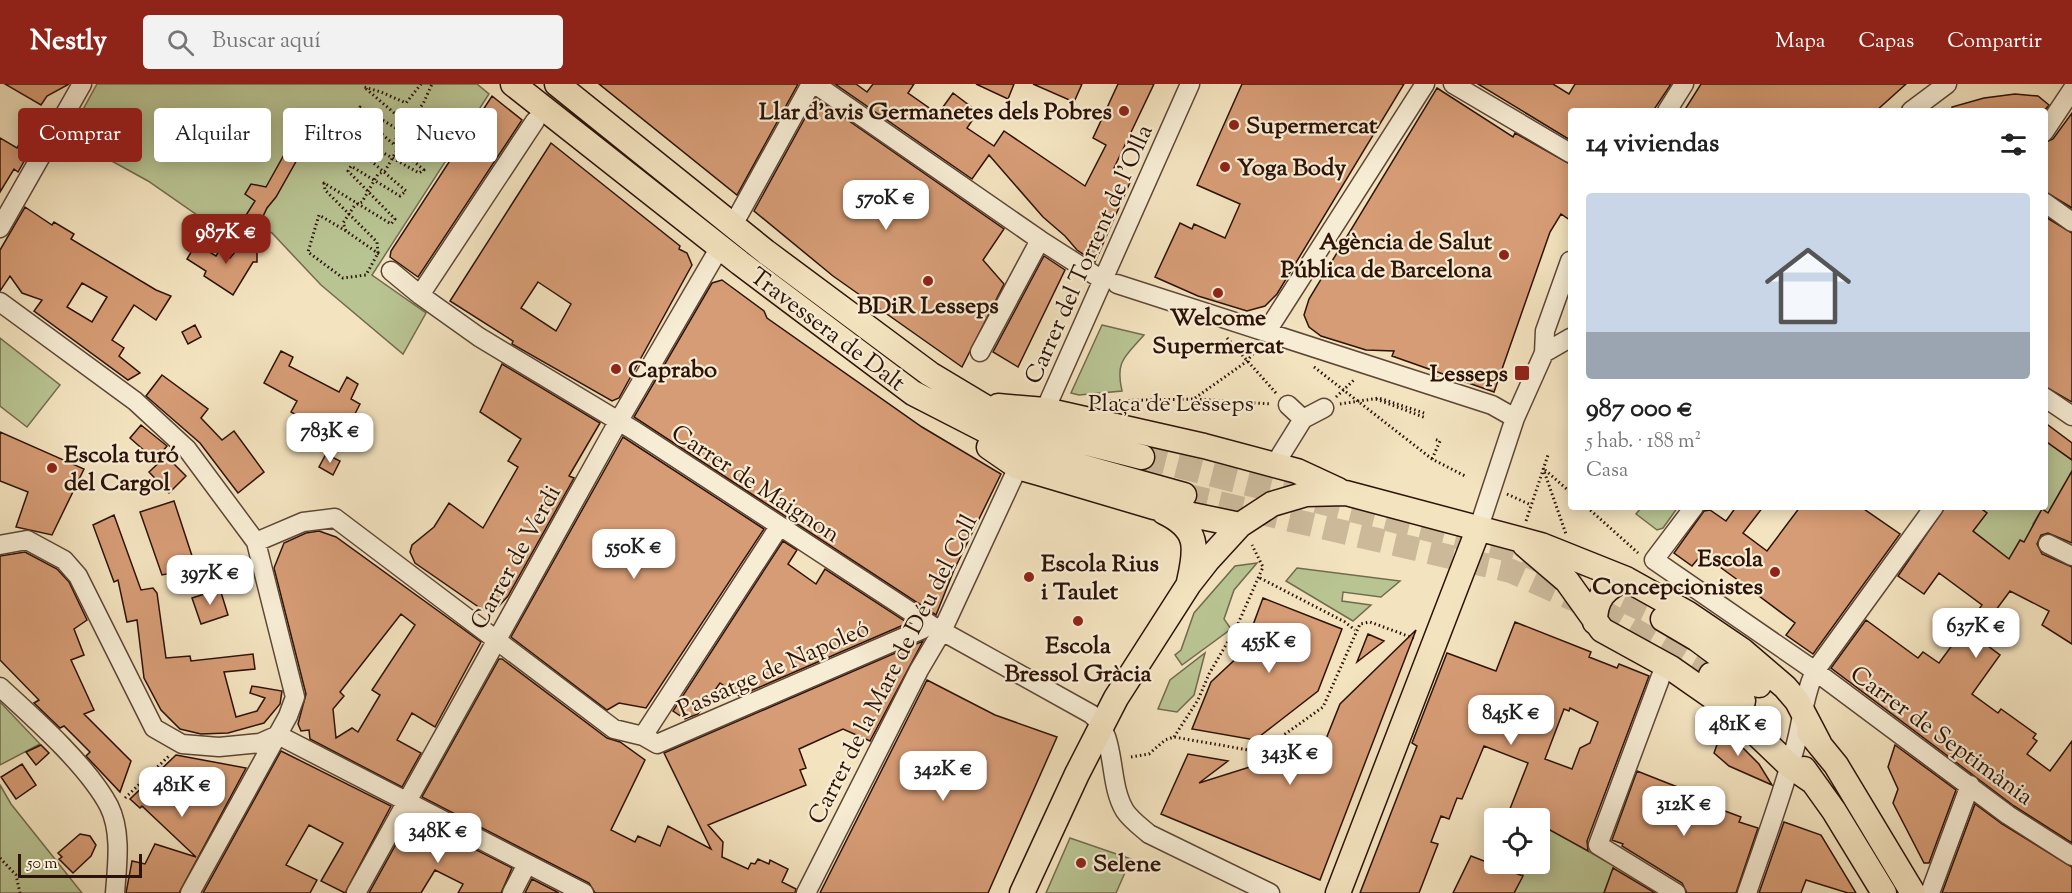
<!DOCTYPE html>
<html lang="es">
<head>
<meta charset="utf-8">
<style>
	:root { --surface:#fff; --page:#f2f2f2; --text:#222; --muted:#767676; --accent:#8f2418 }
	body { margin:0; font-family:"Sorts Mill Goudy",serif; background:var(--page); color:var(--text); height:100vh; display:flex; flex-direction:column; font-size:22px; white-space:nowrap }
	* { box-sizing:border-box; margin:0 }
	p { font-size:20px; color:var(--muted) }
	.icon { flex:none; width:33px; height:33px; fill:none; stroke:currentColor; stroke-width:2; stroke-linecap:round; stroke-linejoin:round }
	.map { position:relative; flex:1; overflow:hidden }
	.sheet { position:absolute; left:1568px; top:24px; width:480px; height:402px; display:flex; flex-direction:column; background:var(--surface); border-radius:6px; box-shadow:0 3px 15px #0003 }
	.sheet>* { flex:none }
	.guide { position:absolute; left:18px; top:24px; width:570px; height:54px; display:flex; gap:12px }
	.buttons { position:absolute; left:1484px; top:724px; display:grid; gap:12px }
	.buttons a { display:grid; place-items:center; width:66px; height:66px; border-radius:6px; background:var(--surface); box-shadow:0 3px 15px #0003; font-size:30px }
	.scale { position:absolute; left:18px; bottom:15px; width:124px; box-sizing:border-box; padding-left:6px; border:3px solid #2d1208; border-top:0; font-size:16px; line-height:21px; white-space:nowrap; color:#2d1208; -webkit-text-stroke:4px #f7edd5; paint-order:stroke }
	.price { position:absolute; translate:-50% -51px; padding:0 14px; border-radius:12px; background:#fff; color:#222; font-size:20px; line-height:39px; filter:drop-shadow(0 2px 3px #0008) }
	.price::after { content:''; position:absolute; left:50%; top:36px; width:18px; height:14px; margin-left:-9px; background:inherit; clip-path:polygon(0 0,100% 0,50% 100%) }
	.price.current { background:var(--accent); color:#fff }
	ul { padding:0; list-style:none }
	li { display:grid; align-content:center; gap:12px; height:318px; padding:0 18px }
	li span { display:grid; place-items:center; height:186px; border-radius:6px; color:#555 }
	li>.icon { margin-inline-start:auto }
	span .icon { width:108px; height:108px; fill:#fffc; stroke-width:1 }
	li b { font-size:26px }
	h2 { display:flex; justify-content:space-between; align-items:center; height:72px; padding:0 18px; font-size:26px }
	.chip { padding:0 21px; border-radius:6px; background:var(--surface); box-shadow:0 3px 15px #0003; font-size:21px; line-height:54px }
	.chip.current { background:var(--accent); color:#fff }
	header { display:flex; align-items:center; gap:36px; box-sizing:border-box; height:84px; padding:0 30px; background:var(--accent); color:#fff }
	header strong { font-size:28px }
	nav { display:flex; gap:33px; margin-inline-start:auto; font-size:21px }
	.search { width:420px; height:54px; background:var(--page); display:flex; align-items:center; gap:15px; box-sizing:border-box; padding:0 21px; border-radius:6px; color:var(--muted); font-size:22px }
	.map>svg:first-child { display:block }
	.green { fill:#b9c493; stroke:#736b4e; stroke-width:1.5 }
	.building { fill:#d69c75; stroke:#2d1208; stroke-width:1.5; fill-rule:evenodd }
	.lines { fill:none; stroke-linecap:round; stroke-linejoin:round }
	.major-tunnel { stroke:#cbb99a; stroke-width:24; stroke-dasharray:24 12; stroke-linecap:butt }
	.minor-casing { stroke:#5e4636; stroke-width:21 }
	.major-casing { stroke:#2d1208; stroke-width:27 }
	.path { stroke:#2d1208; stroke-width:3; stroke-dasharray:1.5 3; stroke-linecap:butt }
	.minor { stroke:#f7edd5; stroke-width:18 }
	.major { stroke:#f3e3bf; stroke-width:24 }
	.poi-dot { fill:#8f2418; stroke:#f7edd5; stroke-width:2 }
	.labels { text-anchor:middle; stroke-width:4.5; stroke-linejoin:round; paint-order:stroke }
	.poi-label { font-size:24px; font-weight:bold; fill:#2d1208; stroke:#f7edd5; text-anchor:start }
	.street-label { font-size:24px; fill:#2d1208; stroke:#f7edd5 }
</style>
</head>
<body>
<header>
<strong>Nestly</strong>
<div class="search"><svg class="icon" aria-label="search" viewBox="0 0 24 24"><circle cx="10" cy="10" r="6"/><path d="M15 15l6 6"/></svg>Buscar aquí</div>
<nav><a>Mapa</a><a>Capas</a><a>Compartir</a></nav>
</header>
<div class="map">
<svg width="2072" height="809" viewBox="0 0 2072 809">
	<rect width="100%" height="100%" fill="#f3e3bf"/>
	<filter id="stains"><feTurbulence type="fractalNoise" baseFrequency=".00333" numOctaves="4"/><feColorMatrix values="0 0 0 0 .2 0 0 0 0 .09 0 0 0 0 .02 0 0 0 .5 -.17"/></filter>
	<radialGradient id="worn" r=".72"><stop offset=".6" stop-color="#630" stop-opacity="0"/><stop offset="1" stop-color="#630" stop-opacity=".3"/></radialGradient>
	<path class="green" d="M97,0H477L489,10L372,191L426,229L403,270L321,201L272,149L258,143L249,167L148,97L68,53Z
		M1102,241L1144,251C1125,273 1115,277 1122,307L1079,311L1071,309Z
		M0,254L60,301L27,343L0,322Z
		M2045,356L2072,376V387L2048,429L2042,425L2033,440L2045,447L2034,465L2009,475L1973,447L1986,429L1979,423H2044Z
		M1642,423H1678L1663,444L1657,446L1636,430Z
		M1257,479L1234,506L1224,535L1231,545L1182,581L1175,571L1181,566L1194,529L1235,482Z
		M1297,484L1400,497L1381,513L1343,508L1342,517L1371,521L1353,537L1286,497Z
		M1205,569L1194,611L1177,628L1158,625L1170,596Z
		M0,618L40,660L0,681Z
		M0,701L11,720L82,809H0Z
		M1546,743L1614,782L1604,809H1514L1528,780H1539V757Z
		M1070,754L1131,775L1116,809H1046Z"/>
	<path class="building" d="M5,0H69L47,12L41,21Z
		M599,0H798L737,111Z
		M835,0H856L867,8L873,0H914L908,9L938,30L953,9L978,28L967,44L994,62L1004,47L1085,102L1106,61L1093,54L1118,0H1154L1113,86L1132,94L1095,178L1077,166L1065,152L1043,133L989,71L972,95Z
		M976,0H1014L1008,15Z
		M1033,0H1082L1074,18Z
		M1242,0H1404L1277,210L1265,222L1247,227L1198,212L1155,193L1180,139L1192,145L1194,140L1225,154L1240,120L1197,101Z
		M1478,0H1553L1569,10L1575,0H1671L1653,27H1570V56Z
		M1701,0H1906L1876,27H1684Z
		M1437,4L1513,53L1515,49L1570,80V136L1561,130L1550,148L1494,308L1392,272L1394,267L1366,266L1321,252L1309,243L1304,231L1309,215Z
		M2015,10L2038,12L2049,21L2044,27H1952V23L1984,14Z
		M492,12L522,36L418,193L390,173L391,167Z
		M816,14L1004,145L983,176L1004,200L962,283L833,192L754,127Z
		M2072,29V124L2044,107V59L2053,55Z
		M304,35L316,42L276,113L267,124L258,143L243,136L255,117L245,110L251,100L266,103Z
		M0,54L17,64L19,60L30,67L18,88L14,85L0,108Z
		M551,59L680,162L679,165L687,169L692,181L619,314L612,317L512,260L513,257L450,217ZM538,198L571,220L556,247L521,224Z
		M25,123L52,141L54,138L74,150L71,155L156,206L171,212L156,236L134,221L112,256L124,264L119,272L140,289L128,296L34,227L42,216L22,209L10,192L0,207V166ZM82,199L107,213L92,238L67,223Z
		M2044,132L2072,149V318L2044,302Z
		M250,150L257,166V178H253L233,211L204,192L206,187L187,175L196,160L216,172L219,167L230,174Z
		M1044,172L1065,186L1018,283L993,268Z
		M722,196L764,227L767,234L922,343L1001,390L954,486L936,531L634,333L712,199Z
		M195,241L201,253L188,260L182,248Z
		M281,267L293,273L289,282L339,308L347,293L358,300L351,315L360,320L343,353L306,333L305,336L291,328L297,317L264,299Z
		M502,280L600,339L569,392L574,394L508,512L497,524L483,526L415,479L410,468L412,461L434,443L449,419L483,444L518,383L508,377L521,355L480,328Z
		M162,291L208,325L201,334L222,356L234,347L264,388L238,409L200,359L146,312Z
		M2044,338L2072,359V376L2044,356Z
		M141,341L167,362L155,376L130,354Z
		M0,348L84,385L52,451L16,443L28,408L0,397Z
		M623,353L764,445L646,624L619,619L607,626L511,553Z
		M326,370L340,377L333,391L319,383Z
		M166,372L186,392L169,409L149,388Z
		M2072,387V459L2048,449L2041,451L2037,460L2042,470L2072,483V560L2042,541L2049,527L2010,507L1976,553L2000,571L1972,610L1998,629L2001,625L2036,650L2033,654L2037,657L2027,670L2050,687L2072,657V759L2014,722L1831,584L1866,536L1918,574L1923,568L1939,579L1982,521L1939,489L1924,510L1898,492L1945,423H1979L1987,429L1973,447L2009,475L2020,456L2024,458L2042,425L2048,429Z
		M174,417L196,484L162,491L140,428Z
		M1736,423H1763L1743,449L1767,467L1800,423H1861L1900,450L1813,570L1786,551L1795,539L1735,494L1702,470L1692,482L1674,469L1704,427L1710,426L1726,437Z
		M114,431L141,506L153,504L157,509L166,574L190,572L191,577L253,570L255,585L224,588L236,633L257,627L265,614L250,609L252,602L282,607L280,620L264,639L228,649L201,650L180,645L161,626L144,594L137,536L127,538L118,496L114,498L93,441Z
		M319,447L336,453L481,558L435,643L412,629L397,656L421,669L402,703L310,655L309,646L301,647L298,640L306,610L274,484L284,459L306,449ZM401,530L415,541L372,606L380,611L358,648L352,644L336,654L333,625L344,612L340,608Z
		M783,457L797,466L788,480L816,500L825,485L908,539L739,612L720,599L698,630L685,635L673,627Z
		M25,468L57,485L69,498L87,536L74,545L84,571L71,576L94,626L84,630L131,677L120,708L86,672L90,668L64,642L60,644L34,619L39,616L0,576V472Z
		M220,505L228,531L201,540L192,514Z
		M1263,514L1342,545L1318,607L1255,656L1192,645L1211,598L1243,568Z
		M1515,538L1591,568L1589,573L1617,584L1619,580L1649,592L1587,757L1588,767L1539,740V735H1506L1528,679L1484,662L1462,715L1457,714L1449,735L1441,732L1431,758L1438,760L1419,809H1360L1417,662L1412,659L1447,569L1496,587ZM1570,624L1598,638L1590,659L1580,664L1572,685L1545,675L1564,625L1569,627Z
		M1416,546L1320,796L1161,730L1188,670L1228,677L1199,699L1256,681L1304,689L1305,682L1314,685L1340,620Z
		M1368,550L1384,557L1357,578Z
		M923,557L870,657L843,645L799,665L806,684L800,686L806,701L708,741L723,758L722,773L748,785L751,779L755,780L758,775L769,780L770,776L788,785L782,798L796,805L795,809H595L589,799L422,713L499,575H502L607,654L620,658L645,676L611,746L635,758L638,752L660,762L668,742L711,765L664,669Z
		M927,596L995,631L1057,653L988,809H820Z
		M1723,644L1759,680L1772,701L1729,682L1714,669Z
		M41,661L49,669L36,681L26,668Z
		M1895,661L1956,706L1929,779H1924L1893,719L1898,705L1888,683Z
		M281,667L391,722L345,809L321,797L343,759L309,741L286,781L317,796L310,809H203Z
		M176,671L246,684L179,809H126L132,777L145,780L155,760L196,773L142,722L140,724L130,715Z
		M22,680L36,701L16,715L1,693Z
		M1637,687L1685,706L1682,713L1696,718L1695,722L1723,732L1725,727L1741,733L1739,738L1758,744L1736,809H1687L1682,799L1622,762L1623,760L1612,756Z
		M1975,720L2002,740L2072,783V809H1942Z
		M411,733L512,784L501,809H458L463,800L435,786L421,809H369Z
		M1784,738L1821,751L1856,809H1848L1806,796L1801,809H1759Z
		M80,750L90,752L96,761L91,772L73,789L59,775L62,773L58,769Z
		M1471,772L1523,792L1514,809H1453Z
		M1613,784L1655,809H1604Z
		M532,795L559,809H525Z"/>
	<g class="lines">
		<path class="major-tunnel" d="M1142,373L1525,470L1663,535
			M1184,411L1511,487L1609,531L1711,591"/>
		<g class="minor-casing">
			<path id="minor" d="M815,0L1040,156L1104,197
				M1453,0L1570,69
				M1667,27L1684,0
				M1911,27L1947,0
				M2044,48L2072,6
				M2044,118L2072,138
				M733,141L811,0
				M0,144L82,0
				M391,187L420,211L479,253L635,347L931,541L1091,630C1118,652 1107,698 1125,727C1131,736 1141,743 1149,750L1270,809
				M1117,200L1492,321L1515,334
				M420,211L535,37
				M0,218L135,317L187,365L256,458L295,613L288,632L190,809
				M1267,247L1425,0
				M980,268L1040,156
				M1544,269L1570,254
				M2044,313L2072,332
				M1288,321L1303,335
				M1045,326L1190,0
				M1280,372L1303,335L1324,324
				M1694,423L1654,476L1815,587L2008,731L2072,772
				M1478,446L1515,334L1544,269L1545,247L1570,177
				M256,458L303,438L335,434L614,645L643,652L657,660L923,545
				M2048,460L2072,472
				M0,461L27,456L64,476L78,492L154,644L182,660L219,663L260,659L278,651
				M1671,584L1661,592L1598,761L1676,809
				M0,603C34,634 88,682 109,722C122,748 117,782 115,809
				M278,651L584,809
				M643,652L779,443
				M356,809L618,338L720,163
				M512,809L527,780
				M806,809L919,586L942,547L1018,383
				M1747,809C1763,762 1781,715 1794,667C1802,640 1803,613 1815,587L1934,423
				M1930,809L1970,701"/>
		</g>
		<g class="major-casing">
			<path id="major" d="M513,0L740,179L913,309L1026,367L1184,411
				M557,0L766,168L930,290L995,329L1036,346L1142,373
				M998,322L1045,326L1204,362L1297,387L1338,406
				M989,363L1018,383L1039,389L1154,423L1240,441
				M1164,428C1199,445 1197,463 1189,498
				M1525,461L1567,497L1602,546L1671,584L1714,614L1739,633L1790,682L1812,697
				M1663,535L1697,555L1759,601
				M1595,538C1595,514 1605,504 1626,495
				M1711,591L1743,617
				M1809,648L1836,681L1913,809
				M1804,685L1834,727L1884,809
				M1022,809L1077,690L1116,614L1189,500L1207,477L1240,441L1272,420L1306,410L1346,409L1541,461L1626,495L1687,529L1743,567L1785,603L1797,617L1819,659
				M1338,809L1478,446"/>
		</g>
		<path class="path" d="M407,40L423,20L432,0
			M346,147L319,131L308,168L343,194L366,191L378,169L377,158L325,106L324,99L391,140L395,135L348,87L351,82L400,112L406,107L355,63L357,54L419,89L424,86L357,29L360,23L401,47
			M379,170L346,147L343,139L355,121L362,118L378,90L385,87L397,66L395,56L407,40L364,3L381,8L406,19L421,0
			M1227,254L1276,309
			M1314,283L1432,375L1467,393
			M1336,313L1355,295
			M1195,314L1246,278L1258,264
			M1376,315L1426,334
			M1101,317L1194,315L1271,320
			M1340,320L1379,314L1427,330
			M1432,375L1440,357L1434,355
			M1543,384L1566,450
			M1545,386L1570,408
			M1507,410L1531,421
			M1587,423L1638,469
			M1526,437L1548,371
			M1260,494L1345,538L1355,546
			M1174,653L1198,616L1209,590L1237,542L1263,483L1252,461
			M1131,673L1149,670L1165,656L1174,653L1260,668L1323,623L1360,540L1370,538L1416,555
			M125,714L170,671
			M0,774L16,791L20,809"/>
		<use href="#minor" class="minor"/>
		<use href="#major" class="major"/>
	</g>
	<g class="poi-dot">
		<circle cx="1124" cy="27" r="6"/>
		<circle cx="1234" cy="41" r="6"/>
		<circle cx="1225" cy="83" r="6"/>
		<circle cx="1504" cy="171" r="6"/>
		<circle cx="928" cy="197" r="6"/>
		<circle cx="1218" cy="209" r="6"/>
		<circle cx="616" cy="285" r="6"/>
		<rect x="1514" y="281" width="16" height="16" rx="3"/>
		<circle cx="52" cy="384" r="6"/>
		<circle cx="1775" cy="488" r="6"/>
		<circle cx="1029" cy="493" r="6"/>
		<circle cx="1078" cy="537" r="6"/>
		<circle cx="1081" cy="779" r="6"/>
	</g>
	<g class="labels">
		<g class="poi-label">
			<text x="1112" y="35" text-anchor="end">Llar d'avis Germanetes dels Pobres</text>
			<text x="1246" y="49">Supermercat</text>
			<text x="1237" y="91">Yoga Body</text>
			<text x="1492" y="165" text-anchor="end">Agència de Salut<tspan x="1492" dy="28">Pública de Barcelona</tspan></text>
			<text x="928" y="229" text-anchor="middle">BDiR Lesseps</text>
			<text x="1218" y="241" text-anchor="middle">Welcome<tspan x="1218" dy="28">Supermercat</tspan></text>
			<text x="628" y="293">Caprabo</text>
			<text x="1508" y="297" text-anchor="end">Lesseps</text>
			<text x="64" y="378">Escola turó<tspan x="64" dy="28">del Cargol</tspan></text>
			<text x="1763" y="482" text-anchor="end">Escola<tspan x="1763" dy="28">Concepcionistes</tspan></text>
			<text x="1041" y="487">Escola Rius<tspan x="1041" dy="28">i Taulet</tspan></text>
			<text x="1078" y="569" text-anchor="middle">Escola<tspan x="1078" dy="28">Bressol Gràcia</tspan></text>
			<text x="1093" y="787">Selene</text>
		</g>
		<g class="street-label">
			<text transform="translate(1088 170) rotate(-66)" y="8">Carrer del Torrent de l'Olla</text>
			<text transform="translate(828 245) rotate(37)" y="8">Travessera de Dalt</text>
			<text x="1171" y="327">Plaça de Lesseps</text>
			<text transform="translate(756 399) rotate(33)" y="8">Carrer de Maignon</text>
			<text transform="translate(515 473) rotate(-61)" y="8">Carrer de Verdi</text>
			<text transform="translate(773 584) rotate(-24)" y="8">Passatge de Napoleó</text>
			<text transform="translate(892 585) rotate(-63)" y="8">Carrer de la Mare de Déu del Coll</text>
			<text transform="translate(1942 651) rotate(36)" y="8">Carrer de Septimània</text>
		</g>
	</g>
	<rect width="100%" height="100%" filter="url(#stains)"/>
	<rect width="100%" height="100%" fill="url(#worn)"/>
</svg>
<div class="buttons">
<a><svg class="icon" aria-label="locate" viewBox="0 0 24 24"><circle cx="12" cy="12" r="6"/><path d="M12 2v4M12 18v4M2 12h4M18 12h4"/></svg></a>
</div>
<div class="scale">50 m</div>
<b class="price" style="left:886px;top:147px">570K €</b>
<b class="price current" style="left:226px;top:181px">987K €</b>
<b class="price" style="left:330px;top:380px">783K €</b>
<b class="price" style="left:634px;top:496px">550K €</b>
<b class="price" style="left:210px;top:522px">397K €</b>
<b class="price" style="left:1976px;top:575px">637K €</b>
<b class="price" style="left:1269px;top:590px">455K €</b>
<b class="price" style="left:1511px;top:662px">845K €</b>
<b class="price" style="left:1738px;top:673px">481K €</b>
<b class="price" style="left:1290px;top:702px">343K €</b>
<b class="price" style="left:943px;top:718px">342K €</b>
<b class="price" style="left:182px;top:734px">481K €</b>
<b class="price" style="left:1684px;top:753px">312K €</b>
<b class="price" style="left:438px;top:780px">348K €</b>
<div class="guide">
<a class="chip current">Comprar</a>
<a class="chip">Alquilar</a>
<a class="chip">Filtros</a>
<a class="chip">Nuevo</a>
</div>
<section class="sheet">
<h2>14 viviendas<svg class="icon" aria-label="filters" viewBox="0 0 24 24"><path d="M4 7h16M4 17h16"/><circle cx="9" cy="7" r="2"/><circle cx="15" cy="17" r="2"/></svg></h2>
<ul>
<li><span style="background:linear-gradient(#c9d6e8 75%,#9aa5b1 0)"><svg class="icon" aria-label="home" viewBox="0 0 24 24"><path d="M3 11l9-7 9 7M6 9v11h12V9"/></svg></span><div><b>987 000 €</b><p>5 hab. · 188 m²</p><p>Casa</p></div></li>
</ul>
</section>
</div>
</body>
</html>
